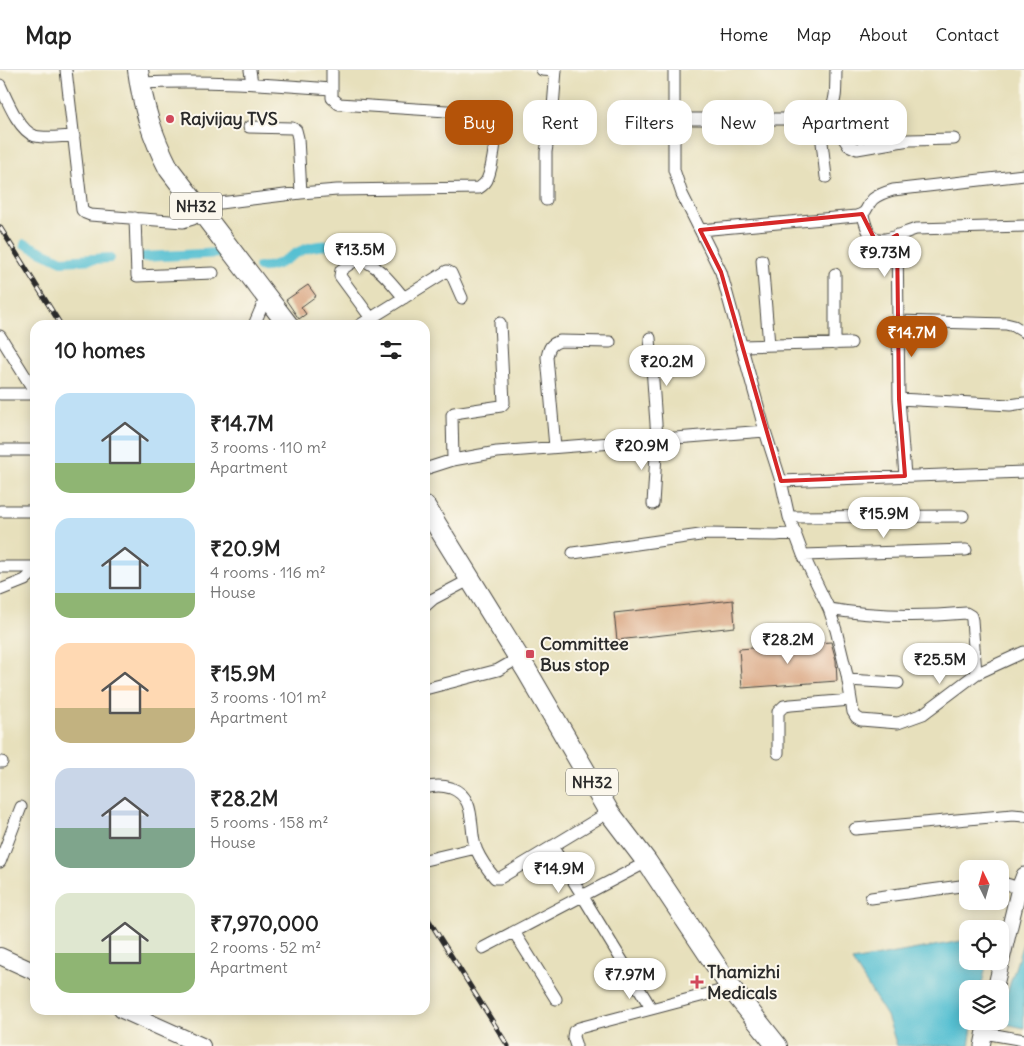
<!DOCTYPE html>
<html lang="en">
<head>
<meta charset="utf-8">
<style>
	:root { --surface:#fff; --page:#f6f6f6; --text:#222; --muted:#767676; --line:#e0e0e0; --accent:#b45309 }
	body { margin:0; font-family:Delius,sans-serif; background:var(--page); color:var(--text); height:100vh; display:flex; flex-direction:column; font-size:19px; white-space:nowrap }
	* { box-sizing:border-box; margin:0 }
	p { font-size:16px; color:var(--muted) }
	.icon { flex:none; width:28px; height:28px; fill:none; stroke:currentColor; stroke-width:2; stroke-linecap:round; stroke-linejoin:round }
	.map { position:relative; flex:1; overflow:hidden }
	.details { position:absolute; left:30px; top:250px; width:400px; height:695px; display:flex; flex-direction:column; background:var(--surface); border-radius:15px; box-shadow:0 2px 12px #0003 }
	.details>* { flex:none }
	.top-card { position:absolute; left:445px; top:30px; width:475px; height:45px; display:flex; gap:10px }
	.needle { width:32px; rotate:355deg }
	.fabs { position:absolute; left:959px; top:790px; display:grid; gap:10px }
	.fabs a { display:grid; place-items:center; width:50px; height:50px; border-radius:10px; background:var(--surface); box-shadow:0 2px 12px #0003; font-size:25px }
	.price { position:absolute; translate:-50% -42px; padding:0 11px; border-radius:18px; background:#fff; color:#222; font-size:16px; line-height:32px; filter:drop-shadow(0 1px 2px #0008) }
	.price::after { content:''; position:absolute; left:50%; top:30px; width:15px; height:11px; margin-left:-8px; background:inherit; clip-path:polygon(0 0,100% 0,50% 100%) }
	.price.current { background:var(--accent); color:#fff }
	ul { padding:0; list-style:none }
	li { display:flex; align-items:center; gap:15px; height:125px; padding:0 25px }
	li span { display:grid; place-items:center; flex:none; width:140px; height:100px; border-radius:15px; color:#555 }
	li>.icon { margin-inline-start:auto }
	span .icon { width:60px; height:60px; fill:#fffc; stroke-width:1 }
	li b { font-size:21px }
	h2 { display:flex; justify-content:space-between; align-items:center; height:60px; padding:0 25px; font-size:21px }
	.tag { padding:0 18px; border-radius:15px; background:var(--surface); box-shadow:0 2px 12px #0003; font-size:18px; line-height:45px }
	.tag.current { background:var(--accent); color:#fff }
	header { display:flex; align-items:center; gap:30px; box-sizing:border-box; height:70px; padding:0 25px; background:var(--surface); border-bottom:1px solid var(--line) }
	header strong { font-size:24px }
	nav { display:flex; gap:28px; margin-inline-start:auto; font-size:18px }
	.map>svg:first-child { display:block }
	.water { fill:#56c0d2; stroke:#40767e }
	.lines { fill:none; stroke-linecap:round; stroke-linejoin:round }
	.canal { stroke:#56c0d2; stroke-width:10 }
	.building { fill:#d8a17c }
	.minor-casing { stroke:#474641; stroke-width:13 }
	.tertiary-casing { stroke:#474641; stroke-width:17 }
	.secondary-casing { stroke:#474641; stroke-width:18 }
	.trunk-casing { stroke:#474641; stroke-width:22 }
	.minor { stroke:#fff; stroke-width:11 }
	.tertiary { stroke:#fff; stroke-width:15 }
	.secondary { stroke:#fff; stroke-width:16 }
	.trunk { stroke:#fff; stroke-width:20 }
	.rail-casing { stroke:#2b2b2b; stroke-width:5 }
	.rail { stroke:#fbf7ec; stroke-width:3; stroke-dasharray:9; stroke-linecap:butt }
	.marked { fill:none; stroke:#d62828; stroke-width:4; stroke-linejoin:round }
	.poi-dot { fill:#d1495b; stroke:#fbf7ec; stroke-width:2 }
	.labels { text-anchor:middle; stroke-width:4; stroke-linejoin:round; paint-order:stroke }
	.shield { fill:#fbf7ec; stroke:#696865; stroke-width:1 }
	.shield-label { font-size:16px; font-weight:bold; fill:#2b2b2b }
	.poi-label { font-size:18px; font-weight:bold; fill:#2b2b2b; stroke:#fbf7ec; text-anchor:start }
</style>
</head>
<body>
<header>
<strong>Map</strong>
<nav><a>Home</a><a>Map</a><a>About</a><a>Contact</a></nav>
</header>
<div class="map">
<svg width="1024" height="976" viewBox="0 0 1024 976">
	<rect width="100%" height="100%" fill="#fbf7ec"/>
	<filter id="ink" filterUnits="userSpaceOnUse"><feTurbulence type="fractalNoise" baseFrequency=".02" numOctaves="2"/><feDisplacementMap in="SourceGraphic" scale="10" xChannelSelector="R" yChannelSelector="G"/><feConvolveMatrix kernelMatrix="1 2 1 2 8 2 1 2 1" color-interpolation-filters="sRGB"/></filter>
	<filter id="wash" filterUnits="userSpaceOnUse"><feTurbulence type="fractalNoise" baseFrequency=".0096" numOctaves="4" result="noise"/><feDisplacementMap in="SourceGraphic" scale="20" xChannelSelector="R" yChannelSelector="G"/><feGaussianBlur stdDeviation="1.12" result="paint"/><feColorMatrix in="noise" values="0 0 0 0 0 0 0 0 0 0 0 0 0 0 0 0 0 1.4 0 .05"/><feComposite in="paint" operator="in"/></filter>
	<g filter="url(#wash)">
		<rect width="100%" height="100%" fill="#e7e0bc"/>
		<path class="water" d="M967,870L968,891H987L981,919H968V951H973L969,976H897L887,946L852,891Z
			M1024,870V958L998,952L1000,951V945Z"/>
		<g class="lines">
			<path class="canal" d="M25,174L62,191L110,188
				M142,187L222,183
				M259,197C277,199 287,187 303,180C317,174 335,175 350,176"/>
		</g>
		<g id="blocks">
			<path class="building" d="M308,215L316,226L301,237L306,244L299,249L286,230Z
				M733,530L735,557L617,570L614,543Z
				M831,572L836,590L837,611L742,618L739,579Z"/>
		</g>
	</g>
	<g filter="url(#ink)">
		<use href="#blocks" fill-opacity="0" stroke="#474641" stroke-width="1"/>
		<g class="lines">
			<g class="minor-casing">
				<path id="minor" d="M66,0L82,140L85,143L90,145L183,152L193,149L212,134L301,123L337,120L479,118C482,116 485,114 487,110C492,99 500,54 493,44L339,34L332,28V0
					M250,0L252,13
					M542,0L556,1
					M674,0V100L682,124L721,202L765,361L781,411L789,447L803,485L829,539L836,560L847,605L853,642L856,647L861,650L898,653L923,644L976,604L1024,582
					M140,13C204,10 267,14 331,19
					M0,15C7,30 19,61 35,66C47,69 62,66 74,66
					M827,43L848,75L857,79L909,70L954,69
					M819,46L826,107
					M673,49H805C840,43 835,30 836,0
					M249,57L292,58L296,60L298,68L301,123
					M546,130V82L553,37L556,0
					M862,144C865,150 866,159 870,164C879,177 904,162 916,159L1024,156
					M135,148L137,206L213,203
					M700,160L856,146C869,143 865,137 873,129C879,124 886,122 893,120L1024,105
					M897,165L898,251
					M762,190L769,275
					M835,204V274
					M254,255L266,227
					M360,255L447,201L451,203L462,228
					M376,255L340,206L341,200C346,197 352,191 358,190C375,190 395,217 404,228
					M0,266L35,322
					M650,268L657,368L653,434
					M742,276L851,273
					M0,324H35
					M899,329L1010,335L1024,333
					M555,377L547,287C549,277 551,274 560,271L610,272
					M0,380H35
					M453,390L452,345L454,343L501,336L504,333L500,253
					M425,399L453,390L497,382L765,361
					M905,406L899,329L898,251L1006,254L1014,256L1024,262
					M781,411L1024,402
					M0,441H35
					M789,447L963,446
					M573,483L707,464L776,465L796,463
					M803,485L966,480
					M0,497H35
					M0,520L25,510L35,501
					M425,536L433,529L471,509
					M829,539C875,547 920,547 966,543L971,546L972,550L976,604
					M848,610L898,613
					M425,619L498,600L519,588
					M778,683V642L784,636L791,635L851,630
					M0,692H2
					M425,718C435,715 442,715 451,718C478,728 468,758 476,779C480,788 488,800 495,808H500L609,742
					M855,759L1013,745L1024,746
					M552,776L651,938
					M425,790L476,778
					M0,792L21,737
					M1000,812L1019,818
					M871,828L968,815
					M514,862L556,929
					M483,878L647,792
					M984,963L1024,970
					M576,976L573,967L574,961L579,958L731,918"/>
			</g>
			<g class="tertiary-casing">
				<path id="tertiary" d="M995,919L1019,818L1024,805
					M982,976L987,951"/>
			</g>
			<g class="secondary-casing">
				<path id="secondary" d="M0,886L35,902
					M122,940L202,976"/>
			</g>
			<g class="trunk-casing">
				<path id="trunk" d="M138,0C143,37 152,66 169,99L288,255
					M425,436L527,601L609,742L647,792L731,918L777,976"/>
			</g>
			<use href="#minor" class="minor"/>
			<use href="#tertiary" class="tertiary"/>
			<use href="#secondary" class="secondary"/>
			<use href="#trunk" class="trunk"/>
			<g class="rail-casing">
				<path id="rail" d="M0,157L61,255
					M425,844L508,976"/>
			</g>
			<use href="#rail" class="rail"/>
		</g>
	</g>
	<path class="marked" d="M862,144L874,168L888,170L897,165L899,329L905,406L781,411L721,202L700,160Z"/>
	<g class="poi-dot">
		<circle cx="170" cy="49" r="5"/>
		<rect x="525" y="579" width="10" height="10" rx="2.5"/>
		<path d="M694.5 904.5h5v5h5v5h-5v5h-5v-5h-5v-5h5z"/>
	</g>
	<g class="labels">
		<g class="shield">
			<rect x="170" y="122.5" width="52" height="27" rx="4"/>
			<rect x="566" y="698.5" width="52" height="27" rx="4"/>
		</g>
		<g class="shield-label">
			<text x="196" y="142">NH32</text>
			<text x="592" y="718">NH32</text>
		</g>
		<g class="poi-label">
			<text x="180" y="55">Rajvijay TVS</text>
			<text x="540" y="580">Committee<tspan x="540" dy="21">Bus stop</tspan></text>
			<text x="707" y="908">Thamizhi<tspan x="707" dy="21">Medicals</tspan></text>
		</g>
	</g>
</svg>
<div class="fabs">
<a><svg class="needle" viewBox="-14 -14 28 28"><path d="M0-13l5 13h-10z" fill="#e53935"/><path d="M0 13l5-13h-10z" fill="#767676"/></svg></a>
<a><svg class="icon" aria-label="locate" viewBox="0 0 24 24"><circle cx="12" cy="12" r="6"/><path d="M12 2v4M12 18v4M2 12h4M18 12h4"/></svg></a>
<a><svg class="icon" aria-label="layers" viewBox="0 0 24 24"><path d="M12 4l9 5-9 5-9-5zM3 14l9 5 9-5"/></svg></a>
</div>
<b class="price" style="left:360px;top:205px">₹13.5M</b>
<b class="price" style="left:885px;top:208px">₹9.73M</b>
<b class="price current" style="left:912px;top:288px">₹14.7M</b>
<b class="price" style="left:667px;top:317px">₹20.2M</b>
<b class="price" style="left:642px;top:401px">₹20.9M</b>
<b class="price" style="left:884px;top:469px">₹15.9M</b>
<b class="price" style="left:788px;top:595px">₹28.2M</b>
<b class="price" style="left:940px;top:615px">₹25.5M</b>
<b class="price" style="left:559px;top:824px">₹14.9M</b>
<b class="price" style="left:630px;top:930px">₹7.97M</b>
<div class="top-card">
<a class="tag current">Buy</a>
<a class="tag">Rent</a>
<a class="tag">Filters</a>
<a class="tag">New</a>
<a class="tag">Apartment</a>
</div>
<section class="details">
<h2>10 homes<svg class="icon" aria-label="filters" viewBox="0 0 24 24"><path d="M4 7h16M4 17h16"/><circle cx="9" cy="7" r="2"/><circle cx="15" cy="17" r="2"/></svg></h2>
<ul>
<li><span style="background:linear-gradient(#bfe0f5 70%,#8fb573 0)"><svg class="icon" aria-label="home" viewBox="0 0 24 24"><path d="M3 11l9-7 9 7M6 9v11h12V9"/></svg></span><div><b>₹14.7M</b><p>3 rooms · 110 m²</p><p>Apartment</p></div></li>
<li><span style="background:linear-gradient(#bfe0f5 75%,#8fb573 0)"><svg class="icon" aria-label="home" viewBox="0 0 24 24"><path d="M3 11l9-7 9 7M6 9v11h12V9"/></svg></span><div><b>₹20.9M</b><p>4 rooms · 116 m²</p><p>House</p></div></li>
<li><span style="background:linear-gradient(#ffd9b3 65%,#c2b280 0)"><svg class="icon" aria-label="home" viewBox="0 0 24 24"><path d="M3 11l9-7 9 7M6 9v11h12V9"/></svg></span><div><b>₹15.9M</b><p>3 rooms · 101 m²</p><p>Apartment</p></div></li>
<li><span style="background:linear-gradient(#c9d6e8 60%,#7fa58c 0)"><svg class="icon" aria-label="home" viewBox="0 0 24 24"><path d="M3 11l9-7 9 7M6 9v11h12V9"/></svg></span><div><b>₹28.2M</b><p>5 rooms · 158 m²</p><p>House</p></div></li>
<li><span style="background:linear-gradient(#dfe7d0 60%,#8fb573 0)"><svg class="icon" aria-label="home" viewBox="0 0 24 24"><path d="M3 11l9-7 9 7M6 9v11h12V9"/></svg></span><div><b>₹7,970,000</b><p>2 rooms · 52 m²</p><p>Apartment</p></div></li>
</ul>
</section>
</div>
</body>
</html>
